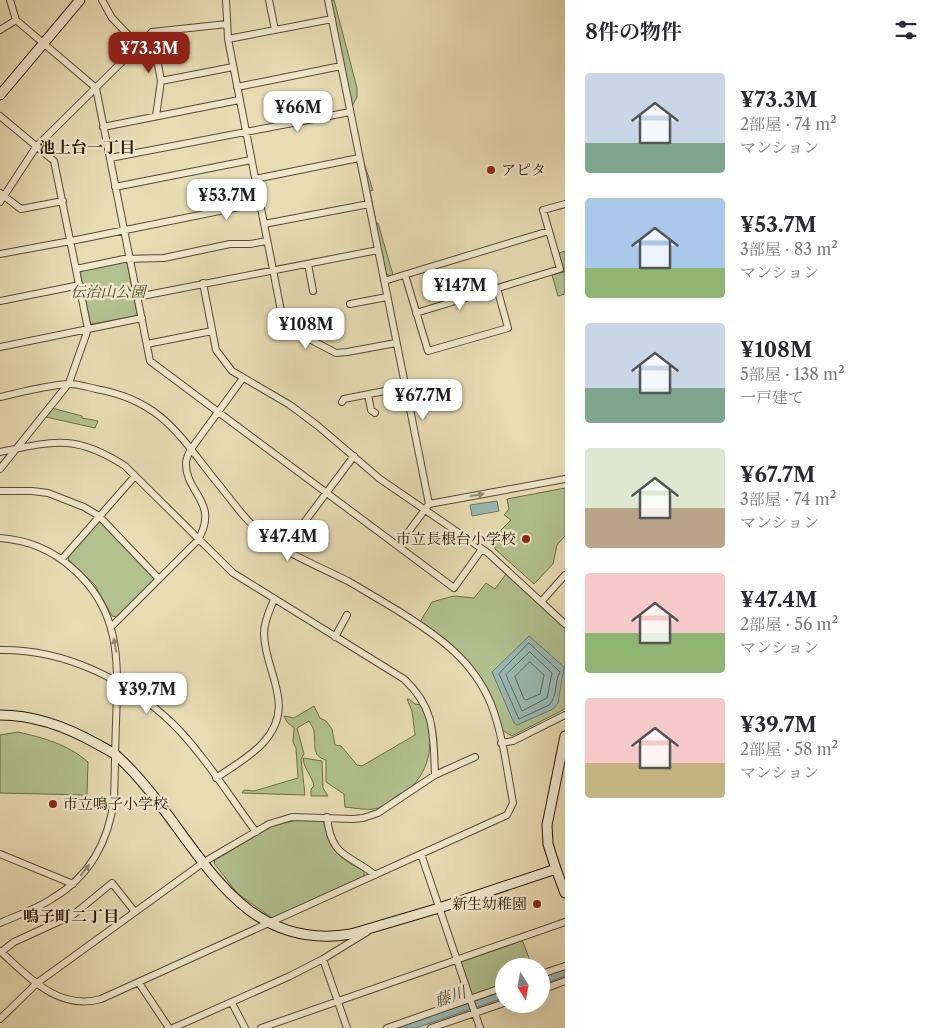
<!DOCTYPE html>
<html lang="ja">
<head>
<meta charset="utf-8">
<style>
	:root { --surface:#fff; --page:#f7f7f7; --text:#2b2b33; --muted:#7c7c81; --accent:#8f2418 }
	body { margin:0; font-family:"Libre Caslon Text","Noto Serif JP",serif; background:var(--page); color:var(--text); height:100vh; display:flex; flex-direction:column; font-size:19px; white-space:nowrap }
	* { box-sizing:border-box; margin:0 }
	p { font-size:16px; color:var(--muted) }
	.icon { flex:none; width:28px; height:28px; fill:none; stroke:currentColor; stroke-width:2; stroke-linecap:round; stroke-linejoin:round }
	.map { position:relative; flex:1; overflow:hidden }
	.drawer { display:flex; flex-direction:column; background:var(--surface); width:375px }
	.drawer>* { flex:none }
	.needle { width:32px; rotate:169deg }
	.tools { position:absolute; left:495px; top:958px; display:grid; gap:10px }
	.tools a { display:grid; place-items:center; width:55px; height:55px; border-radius:50%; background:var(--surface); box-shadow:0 5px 20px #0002; font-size:25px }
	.price { position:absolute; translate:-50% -42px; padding:0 11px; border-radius:10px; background:#fff; color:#222; font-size:16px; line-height:32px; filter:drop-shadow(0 1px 2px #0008) }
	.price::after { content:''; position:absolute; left:50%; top:30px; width:15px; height:11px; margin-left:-8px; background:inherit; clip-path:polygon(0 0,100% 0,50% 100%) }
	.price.current { background:var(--accent); color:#fff }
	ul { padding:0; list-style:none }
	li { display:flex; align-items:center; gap:15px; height:125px; padding:0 20px }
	li span { display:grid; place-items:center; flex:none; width:140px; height:100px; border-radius:5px; color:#555 }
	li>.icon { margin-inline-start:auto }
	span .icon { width:60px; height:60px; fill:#fffc; stroke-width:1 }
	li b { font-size:21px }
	h2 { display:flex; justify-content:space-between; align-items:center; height:60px; padding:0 20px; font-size:21px }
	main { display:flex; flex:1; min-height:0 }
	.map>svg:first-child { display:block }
	.green { fill:#b2c190; stroke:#6d6c48 }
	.water { fill:#99bab5; stroke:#6c796d }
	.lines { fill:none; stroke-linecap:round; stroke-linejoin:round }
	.shore { stroke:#60695b; stroke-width:1 }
	.street-casing { stroke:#58492e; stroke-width:8 }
	.secondary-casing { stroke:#281801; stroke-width:11 }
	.street { stroke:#f0e8ce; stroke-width:6 }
	.secondary { stroke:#f0e8ce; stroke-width:9 }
	.oneway { fill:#968a72 }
	.poi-dot { fill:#8f2418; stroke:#f0e8ce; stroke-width:2 }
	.labels { text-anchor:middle; stroke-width:4.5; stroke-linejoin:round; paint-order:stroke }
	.poi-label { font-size:15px; fill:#281801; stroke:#f0e8ce; text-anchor:start }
	.park-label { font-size:15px; font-style:italic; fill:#514b2c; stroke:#f0e8ce }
	.neighbourhood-label { font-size:16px; font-weight:bold; fill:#281801; stroke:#f0e8ce }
	.water-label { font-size:16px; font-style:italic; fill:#505140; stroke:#f0e8ce }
</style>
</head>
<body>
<main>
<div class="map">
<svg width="565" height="1028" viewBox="0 0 565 1028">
	<rect width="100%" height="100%" fill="#e8dcb4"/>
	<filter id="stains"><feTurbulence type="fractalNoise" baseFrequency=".004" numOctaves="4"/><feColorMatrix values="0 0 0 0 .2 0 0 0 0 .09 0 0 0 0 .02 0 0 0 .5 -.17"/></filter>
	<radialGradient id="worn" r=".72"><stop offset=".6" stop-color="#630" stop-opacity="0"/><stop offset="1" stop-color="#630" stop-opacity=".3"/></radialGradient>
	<path class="green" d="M331,0H334L357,88V97L352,106Z
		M362,157L373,190L370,191L376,223H378L393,275L390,276L385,273Z
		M565,251V294L558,296L552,275L564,272L559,253Z
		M124,261L127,263L137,313L135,316L92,324L90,322L80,273L82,269Z
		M52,408L82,416V418L98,421L95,428L46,417Z
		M565,488V536L557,545L553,564L534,584L495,549V542L503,533L500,531L511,520L504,515L509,509L507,499Z
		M101,522L154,577V580L117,617L112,616L95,585L69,560L68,556L97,523Z
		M506,574L565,628V709L512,736L502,730C488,678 466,651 420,622L432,602L454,596L474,598L486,583L495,589Z
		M407,699H409L415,704L422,705C434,731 434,766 411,787C406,791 400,794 395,797C390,801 384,806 379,808C368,811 356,808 345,807L344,794L326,782V760C311,756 316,745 314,732C314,728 311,725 309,721L297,728L304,754L301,759L305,795L242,793L244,790L254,791L298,778L296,748L293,742L294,728L287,722L284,716L294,718L314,706L320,718L326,721L332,729L335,745L341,746L357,765L362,766L415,735L412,711Z
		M18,732C44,738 67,744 88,762L87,795L0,793V735Z
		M303,758L322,761L323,788L328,796H311V789L314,786C312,776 304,769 303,758Z
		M297,820H322C326,825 326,833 328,839C335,856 349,863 364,871V877L272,918L238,894L214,863L215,860L272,826Z
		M521,941L523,942L532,966H504V985L474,995L471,994L461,964L462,961Z"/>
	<path class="water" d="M497,501L499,511L472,516L470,505Z
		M529,636L564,667L558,703L553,709L517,725L514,723L492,672Z
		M565,969V976L541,985V978Z
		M504,991V998L416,1028H395Z"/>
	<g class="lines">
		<path class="shore" d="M529,643L560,672C554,682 558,696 549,705L519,719L499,674Z
			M530,652L552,673L547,698L522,711L506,675Z
			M530,662L544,675L540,694L526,700L524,699L515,677Z"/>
		<g class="street-casing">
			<path id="street" d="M10,0L16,20
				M102,0L112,18L138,45
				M226,0L228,39L283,321L290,329L336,353L347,352L396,343
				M269,0L275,30
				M328,0L429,504
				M0,30L16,20L96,88L150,361L454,588L482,549
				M152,32L161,81L156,116
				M228,39L332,19
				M161,81L233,67
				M237,87L341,66
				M0,116L54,161L88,329L69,383L0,469
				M103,127L239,100
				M110,158L350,112
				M255,179L359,158
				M115,187L251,160
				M0,193L21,209L63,201
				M0,202L36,147L152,32L227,24
				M264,224L369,204
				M0,254L76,240L259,203
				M308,264L313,291
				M76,269L124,259L164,258L230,244H250L267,241
				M405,275L428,351L508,328L497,288
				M384,281L549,231
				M203,283L216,350L232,371L290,405L318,426L380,479L488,553L565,624
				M137,297L378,250
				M0,301L80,285
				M350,304L387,297
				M416,313L560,269L543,210L565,204
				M147,344L212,331
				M0,347L142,318
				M368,395L371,410L375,413
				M0,397C22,392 44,386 67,384C76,383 87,387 96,389C159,400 178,433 215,480C231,499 245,521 265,536C289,555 320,567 348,581C365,591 382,601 400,612C438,636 473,660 491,704C503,735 507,770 513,803L507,815L101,999C58,1011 29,977 0,951
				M342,402L344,399L405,387
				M0,452C53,441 76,434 125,466L233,573L404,679C436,709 433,734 435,775
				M0,491H32L48,493L84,507L99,516L159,579
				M0,538C27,540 52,550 72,568C122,611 118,663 116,723C115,748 115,773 114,799C109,840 90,876 53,898C37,909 18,915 0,923
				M398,546L429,504L565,479
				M285,548L354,456
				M62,559L135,476
				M541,602L565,575
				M111,627L198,540C220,502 185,493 186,463C186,458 189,453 191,449L243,378
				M335,637L347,615
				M0,650C64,649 126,679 172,723C202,752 230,797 256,832
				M501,743L513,741L565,715
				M216,778C232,767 250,757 263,743C298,705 264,672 264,633C264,621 270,610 274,599
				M327,817C331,858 349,854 375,875
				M0,854L73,884
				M421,854L480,1028
				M1,952L14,942L73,915L112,883L135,912
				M323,959L347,1028
				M541,974L565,966
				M139,983L169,1028
				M541,990L565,981
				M232,1003L245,1028
				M0,1019L37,983L135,912L204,862L269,824L292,817L353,819L363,818L378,813L435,775L475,757
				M173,1028L290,976L323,959L367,932
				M261,1028L565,922
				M387,1028L504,987
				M431,1028L504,1003"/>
		</g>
		<g class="secondary-casing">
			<path id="secondary" d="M0,95L80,0
				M0,715C35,715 67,727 97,744C104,748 111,751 117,756C193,824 227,955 351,934L439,908L556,869L565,893
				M556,869L548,844L547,825L565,736"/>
		</g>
		<use href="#street" class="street"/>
		<use href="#secondary" class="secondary"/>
	</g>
	<defs><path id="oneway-solid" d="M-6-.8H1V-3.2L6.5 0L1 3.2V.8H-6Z" transform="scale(1.25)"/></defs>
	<g class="oneway">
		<use href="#oneway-solid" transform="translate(477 495) rotate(-10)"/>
		<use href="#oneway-solid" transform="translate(115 645) rotate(-100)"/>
		<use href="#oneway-solid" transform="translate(85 870) rotate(-52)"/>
	</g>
	<g class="poi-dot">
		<circle cx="491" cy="170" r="5"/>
		<circle cx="526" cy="539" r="5"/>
		<circle cx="53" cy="804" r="5"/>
		<circle cx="537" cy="904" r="5"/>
	</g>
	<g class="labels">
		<g class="poi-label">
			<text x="501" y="175">アピタ</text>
			<text x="516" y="544" text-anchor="end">市立長根台小学校</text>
			<text x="63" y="809">市立鳴子小学校</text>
			<text x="527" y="909" text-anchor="end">新生幼稚園</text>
		</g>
		<g class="park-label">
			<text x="108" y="297">伝治山公園</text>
		</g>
		<g class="neighbourhood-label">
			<text x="87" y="153">池上台一丁目</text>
			<text x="71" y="922">鳴子町二丁目</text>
		</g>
		<g class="water-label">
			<text transform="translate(450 996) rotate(-19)" y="6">藤川</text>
		</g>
	</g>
	<rect width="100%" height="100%" filter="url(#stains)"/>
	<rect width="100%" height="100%" fill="url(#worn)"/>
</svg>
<div class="tools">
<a><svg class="needle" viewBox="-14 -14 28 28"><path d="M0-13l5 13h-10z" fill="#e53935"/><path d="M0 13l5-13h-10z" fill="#7c7c81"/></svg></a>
</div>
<b class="price current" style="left:149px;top:74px">¥73.3M</b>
<b class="price" style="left:298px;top:133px">¥66M</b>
<b class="price" style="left:227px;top:221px">¥53.7M</b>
<b class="price" style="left:460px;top:311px">¥147M</b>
<b class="price" style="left:306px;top:350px">¥108M</b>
<b class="price" style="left:423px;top:421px">¥67.7M</b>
<b class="price" style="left:288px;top:562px">¥47.4M</b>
<b class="price" style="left:147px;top:715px">¥39.7M</b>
</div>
<section class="drawer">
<h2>8件の物件<svg class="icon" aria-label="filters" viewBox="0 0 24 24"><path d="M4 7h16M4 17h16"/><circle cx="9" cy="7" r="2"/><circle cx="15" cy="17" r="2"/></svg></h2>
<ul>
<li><span style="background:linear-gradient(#c9d6e8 70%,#7fa58c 0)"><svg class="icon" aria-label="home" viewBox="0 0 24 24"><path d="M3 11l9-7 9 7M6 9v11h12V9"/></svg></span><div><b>¥73.3M</b><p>2部屋 · 74 m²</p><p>マンション</p></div></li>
<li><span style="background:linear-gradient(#a9c7e8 70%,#8fb573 0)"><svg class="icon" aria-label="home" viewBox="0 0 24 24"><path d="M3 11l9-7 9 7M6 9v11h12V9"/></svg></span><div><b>¥53.7M</b><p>3部屋 · 83 m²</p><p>マンション</p></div></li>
<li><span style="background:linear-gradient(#c9d6e8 65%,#7fa58c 0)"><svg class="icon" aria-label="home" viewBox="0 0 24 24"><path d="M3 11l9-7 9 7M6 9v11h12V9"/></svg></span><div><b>¥108M</b><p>5部屋 · 138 m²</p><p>一戸建て</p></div></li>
<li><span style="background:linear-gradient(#dfe7d0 60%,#b9a48a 0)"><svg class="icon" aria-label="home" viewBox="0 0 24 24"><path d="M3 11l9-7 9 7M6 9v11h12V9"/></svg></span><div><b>¥67.7M</b><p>3部屋 · 74 m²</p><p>マンション</p></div></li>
<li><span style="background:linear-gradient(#f6c9c9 60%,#8fb573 0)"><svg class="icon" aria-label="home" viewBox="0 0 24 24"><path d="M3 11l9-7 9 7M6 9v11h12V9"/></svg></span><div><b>¥47.4M</b><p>2部屋 · 56 m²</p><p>マンション</p></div></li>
<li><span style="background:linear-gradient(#f6c9c9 65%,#c2b280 0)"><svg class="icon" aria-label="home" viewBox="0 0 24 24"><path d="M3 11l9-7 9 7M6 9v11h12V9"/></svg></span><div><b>¥39.7M</b><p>2部屋 · 58 m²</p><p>マンション</p></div></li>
</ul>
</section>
</main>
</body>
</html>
